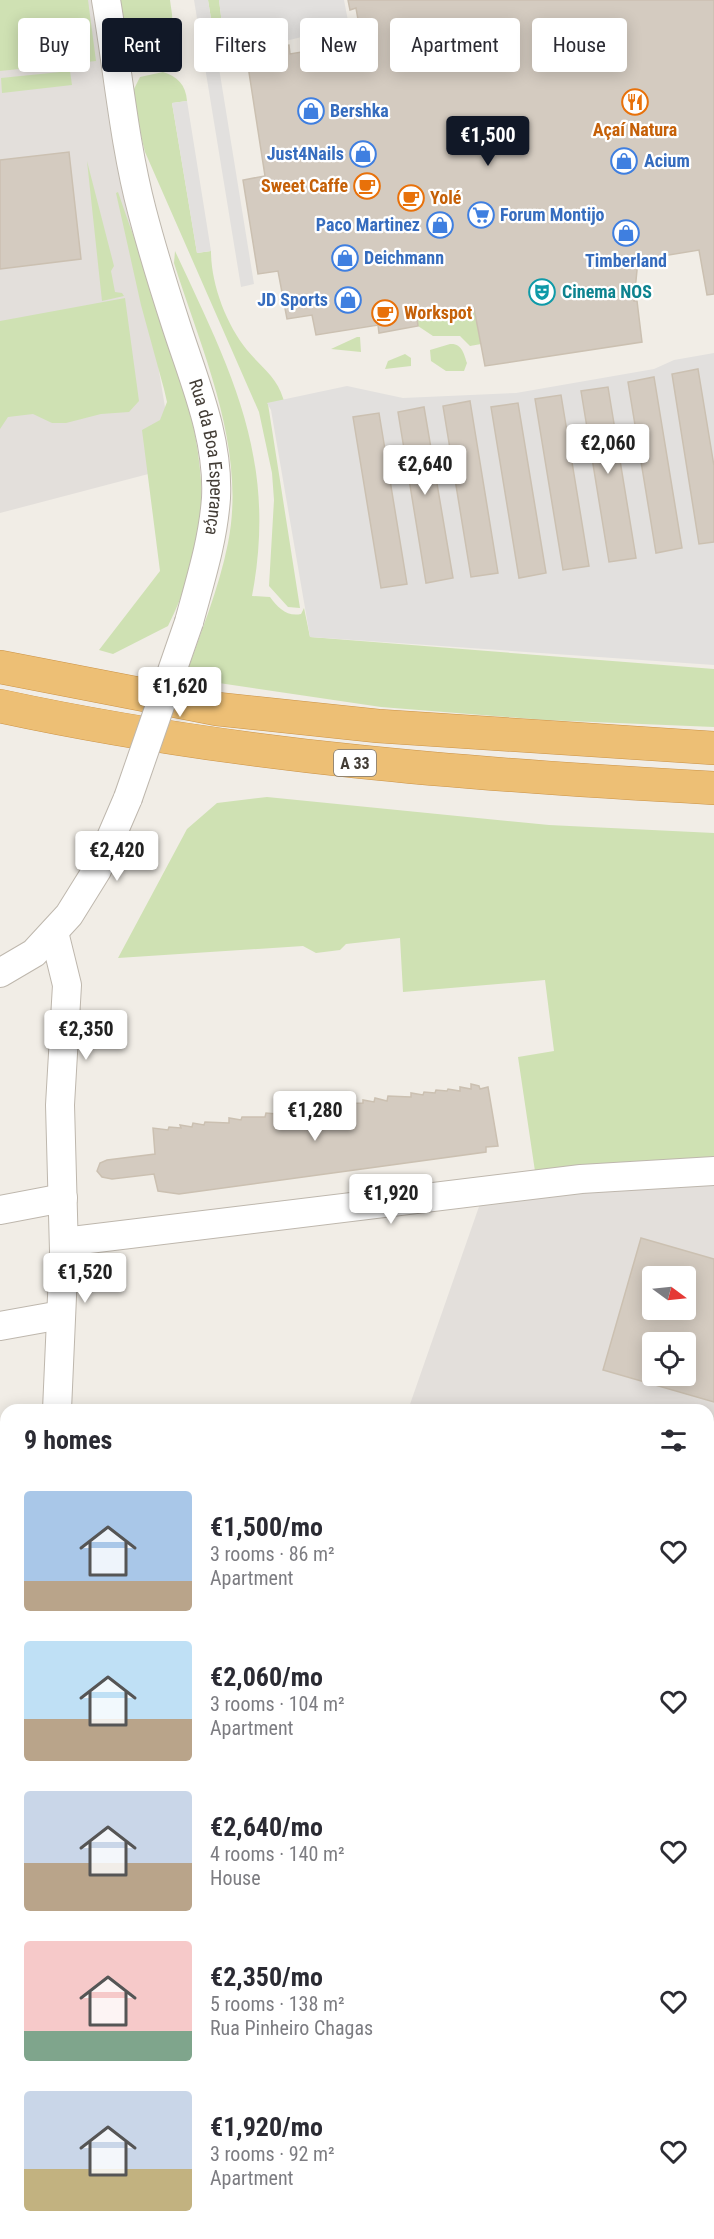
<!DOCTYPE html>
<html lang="en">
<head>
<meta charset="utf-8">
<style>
	:root { --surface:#fff; --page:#f2f2f3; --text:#2b2b33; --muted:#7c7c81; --accent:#111827 }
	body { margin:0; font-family:"Roboto Condensed",sans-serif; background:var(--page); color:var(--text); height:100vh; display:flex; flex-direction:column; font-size:22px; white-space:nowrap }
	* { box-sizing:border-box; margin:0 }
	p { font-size:20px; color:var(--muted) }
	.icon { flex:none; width:33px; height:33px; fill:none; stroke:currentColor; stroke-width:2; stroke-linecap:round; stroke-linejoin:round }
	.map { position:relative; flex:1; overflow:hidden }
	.side { position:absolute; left:0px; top:1404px; width:714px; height:836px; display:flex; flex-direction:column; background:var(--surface); border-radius:18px 18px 0 0; box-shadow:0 3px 15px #0003 }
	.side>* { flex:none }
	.top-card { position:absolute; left:18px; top:18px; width:678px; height:54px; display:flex; gap:12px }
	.needle { width:39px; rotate:105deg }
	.fabs { position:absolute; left:642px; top:1266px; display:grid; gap:12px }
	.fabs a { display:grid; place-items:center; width:54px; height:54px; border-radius:6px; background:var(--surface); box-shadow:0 3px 15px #0003; font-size:30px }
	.price { position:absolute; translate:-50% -51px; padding:0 14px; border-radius:6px; background:#fff; color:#222; font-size:20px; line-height:39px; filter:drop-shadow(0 2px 3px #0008) }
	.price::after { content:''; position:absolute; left:50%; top:36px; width:18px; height:14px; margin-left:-9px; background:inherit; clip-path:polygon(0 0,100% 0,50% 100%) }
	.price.selected { background:var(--accent); color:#fff }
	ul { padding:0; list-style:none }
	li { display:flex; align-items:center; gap:18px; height:150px; padding:0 24px }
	li span { display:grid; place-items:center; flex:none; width:168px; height:120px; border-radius:6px; color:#555 }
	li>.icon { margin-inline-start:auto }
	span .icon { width:72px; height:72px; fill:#fffc; stroke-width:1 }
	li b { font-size:26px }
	h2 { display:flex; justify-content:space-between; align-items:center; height:72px; padding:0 24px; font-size:26px }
	.chip { padding:0 21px; border-radius:6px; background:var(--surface); box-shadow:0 3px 15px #0003; font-size:21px; line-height:54px }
	.chip.selected { background:var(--accent); color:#fff }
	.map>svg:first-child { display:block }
	.industrial { fill:#e3dfdb; fill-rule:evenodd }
	.green { fill:#cfe1b3 }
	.parking { fill:#e2e0de }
	.building { fill:#d4cbc0; stroke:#cbc0b1; stroke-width:1.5; fill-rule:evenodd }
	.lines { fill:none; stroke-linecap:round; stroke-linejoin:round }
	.minor-casing { stroke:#beb7ad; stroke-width:30 }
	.highway-casing { stroke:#cb9347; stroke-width:34 }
	.minor { stroke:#fff; stroke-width:28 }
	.highway { stroke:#edbf75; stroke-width:33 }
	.minor-bridge-casing { stroke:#beb7ad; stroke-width:30; stroke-linecap:butt }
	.minor-bridge { stroke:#fff; stroke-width:28 }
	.labels { text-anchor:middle; stroke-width:4.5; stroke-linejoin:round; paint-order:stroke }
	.shield { fill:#fff; stroke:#7b7772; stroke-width:1.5 }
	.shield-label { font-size:16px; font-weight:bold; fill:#433d36 }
	.shop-label { font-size:18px; font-weight:bold; fill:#366cbe; stroke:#fff; text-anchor:start }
	.food-label { font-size:18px; font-weight:bold; fill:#c56008; stroke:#fff; text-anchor:start }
	.culture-label { font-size:18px; font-weight:bold; fill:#0d838f; stroke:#fff; text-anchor:start }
	.street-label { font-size:18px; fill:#433d36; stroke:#fff }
</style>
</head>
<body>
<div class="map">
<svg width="714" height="2239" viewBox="0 0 714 2239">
	<rect width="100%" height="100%" fill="#f1ede6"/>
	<path class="industrial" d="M0,0H97L175,467L0,513Z
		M714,1171V1490L708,1508V1410H408L482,1198ZM652,1276H686V1310H652ZM652,1342H686V1376H652Z"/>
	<path class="green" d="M0,0H88L96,61L0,71Z
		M114,0H170C171,9 174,20 171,29C165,49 143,52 127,43Z
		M208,0H219L222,24L241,22L246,50L217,56Z
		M70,71L72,85L2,93L1,78Z
		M163,72C177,76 186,85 187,101L172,103L197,253L211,251C211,284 226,324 247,350C260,366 277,377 283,398L284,401L268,404L300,608L288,607L269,586L274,500L272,473L259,412L145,152L131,95L140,77Z
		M87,161L114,266L111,271L115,292L122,293L124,296L102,301Z
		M118,192C148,281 195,387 201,481C204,530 190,583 168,626L113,654L99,650L160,571L142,430L160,420L167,402L164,389L141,305L116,193Z
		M175,251C231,371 278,459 252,596L270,597C278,608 287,617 301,614L304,608L310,637L714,669V727L545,720L381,707L185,678C200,634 219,589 228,543C247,448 202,352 174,263Z
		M125,298L139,401L129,412L101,414L66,423H52L33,414L8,417L0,429V321Z
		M474,308L481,344L470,346L460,336H433L418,326L417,318Z
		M357,337H360L361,352L331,349Z
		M450,344C462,343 464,354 467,363L464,371H446L431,361L430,350Z
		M405,354L411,358V366L385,369L388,361Z
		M267,797L549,825L714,833V1164L536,1178L518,1057L554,1051L545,980L403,992L400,938L346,944L340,950L316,953L303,946L118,958L187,829L217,803Z
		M714,1490V2016L708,2017V1508Z"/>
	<path class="parking" d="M194,0H208L254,284L241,287Z
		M219,0H344L349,26L246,50L241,22L222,24Z
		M187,101L211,251L197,253L172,103Z
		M714,353V665L310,637L271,410L267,403L347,386L403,398L516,393L654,369L674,360Z"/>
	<path class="building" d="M348,0H714V294L707,295L699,250L638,260L634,301H637L642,342L485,366L474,308L417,318L418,326L379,333L378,325L316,335L312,315L287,319L278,271L258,274L243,180L265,176L248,66L269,63V48L289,45L290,54L362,42L356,8L350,10Z
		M69,152L81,259L0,269V160Z
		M698,369L714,466V542L699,544L672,374Z
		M654,377L682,548L656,553L628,382Z
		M608,387L636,558L609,562L581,391Z
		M561,395L589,566L563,570L535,399Z
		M470,401L498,573L471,577L443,406Z
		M518,403L546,573L519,578L491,407Z
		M424,407L453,578L426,583L398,412Z
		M379,413L407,584L381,588L353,417Z
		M471,1084L479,1086L480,1089L488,1087L498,1146L486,1147V1152L179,1194L158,1191L154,1174L112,1179L102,1177L97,1171L100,1163L107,1160L155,1154L153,1128L168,1130L169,1127L181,1128L180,1125L192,1127L193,1123L204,1125L205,1122L229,1123V1118L241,1120L242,1117H265L266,1113L277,1114L278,1112L325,1108L326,1105L338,1107L339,1104L363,1103V1100L374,1102L375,1098L387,1101L388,1096L411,1097V1093L423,1095L424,1092L435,1093L436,1090L447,1091L448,1089L460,1091V1087L471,1089Z
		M641,1238L714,1259V1402L603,1370ZM652,1276H686V1310H652ZM652,1342H686V1376H652Z"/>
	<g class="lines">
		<g class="minor-casing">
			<g id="minor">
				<path id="s1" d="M106,0C118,70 124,143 142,211C152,249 164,288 176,325C194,381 219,438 216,498C213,541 200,581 189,622"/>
				<path d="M54,932L67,985L60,1105L64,1251L57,1410"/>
				<path d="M0,973L34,953L69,915L97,870L128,798"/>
				<path d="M0,1210L63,1198"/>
				<path d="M64,1242L581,1179L714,1171"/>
				<path d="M0,1326L61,1315"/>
				<path d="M0,1511L6,1509"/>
				<path d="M0,1607L6,1606"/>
				<path d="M708,2013H714"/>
				<path d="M0,2060H6"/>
			</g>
		</g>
		<g class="highway-casing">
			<path id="highway" d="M0,667L217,709L378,726L714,748
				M0,706C236,757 474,775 714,788"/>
		</g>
		<use href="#minor" class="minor"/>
		<use href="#highway" class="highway"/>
		<g class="minor-bridge-casing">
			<path id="minor-bridge" d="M128,798L189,622"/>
		</g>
		<use href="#minor-bridge" class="minor-bridge"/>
	</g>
	<defs>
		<g id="restaurant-ring" transform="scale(1.35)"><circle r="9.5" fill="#fff" stroke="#e8710a" stroke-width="1.5"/><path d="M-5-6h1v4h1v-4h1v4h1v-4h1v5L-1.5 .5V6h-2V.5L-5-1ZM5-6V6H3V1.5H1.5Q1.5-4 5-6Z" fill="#e8710a"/></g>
		<g id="shop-ring" transform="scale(1.35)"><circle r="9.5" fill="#fff" stroke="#3f7fe0" stroke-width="1.5"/><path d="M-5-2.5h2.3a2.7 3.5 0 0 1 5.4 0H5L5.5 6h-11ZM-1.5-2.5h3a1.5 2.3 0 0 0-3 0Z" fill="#3f7fe0"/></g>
		<g id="cafe-ring" transform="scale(1.35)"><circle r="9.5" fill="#fff" stroke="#e8710a" stroke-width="1.5"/><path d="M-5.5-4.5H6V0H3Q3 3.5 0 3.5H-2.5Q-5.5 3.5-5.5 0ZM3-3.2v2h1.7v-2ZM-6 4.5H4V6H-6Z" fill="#e8710a"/></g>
		<g id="supermarket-ring" transform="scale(1.35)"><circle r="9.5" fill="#fff" stroke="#3f7fe0" stroke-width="1.5"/><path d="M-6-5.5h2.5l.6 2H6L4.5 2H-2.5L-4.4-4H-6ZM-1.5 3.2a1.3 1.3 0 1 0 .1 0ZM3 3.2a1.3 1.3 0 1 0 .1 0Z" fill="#3f7fe0"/></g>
		<g id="theatre-ring" transform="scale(1.35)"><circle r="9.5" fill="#fff" stroke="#0f9aa8" stroke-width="1.5"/><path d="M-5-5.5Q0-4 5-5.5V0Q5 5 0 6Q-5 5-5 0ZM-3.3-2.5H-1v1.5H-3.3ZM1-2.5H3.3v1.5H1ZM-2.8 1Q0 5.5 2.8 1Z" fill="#0f9aa8"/></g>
	</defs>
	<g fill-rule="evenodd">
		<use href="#restaurant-ring" x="635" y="102"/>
		<use href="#shop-ring" x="311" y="111"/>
		<use href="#shop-ring" x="363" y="154"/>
		<use href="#shop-ring" x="624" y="161"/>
		<use href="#cafe-ring" x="367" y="186"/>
		<use href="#cafe-ring" x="411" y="198"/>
		<use href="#supermarket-ring" x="481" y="215"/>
		<use href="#shop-ring" x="440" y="225"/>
		<use href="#shop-ring" x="626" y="233"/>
		<use href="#shop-ring" x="345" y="258"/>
		<use href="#theatre-ring" x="542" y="292"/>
		<use href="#shop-ring" x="348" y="300"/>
		<use href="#cafe-ring" x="385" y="313"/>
	</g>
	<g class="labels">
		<rect class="shield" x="334" y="750" width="42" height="26" rx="4.5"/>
		<g class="shield-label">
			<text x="355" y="769">A 33</text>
		</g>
		<g class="shop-label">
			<text x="330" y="117">Bershka</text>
			<text x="344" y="160" text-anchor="end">Just4Nails</text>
			<text x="644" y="167">Acium</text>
			<text x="500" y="221">Forum Montijo</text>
			<text x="420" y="231" text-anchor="end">Paco Martinez</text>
			<text x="364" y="264">Deichmann</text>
			<text x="626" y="267" text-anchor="middle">Timberland</text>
			<text x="328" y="306" text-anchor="end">JD Sports</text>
		</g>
		<g class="food-label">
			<text x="635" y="136" text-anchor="middle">Açaí Natura</text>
			<text x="348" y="192" text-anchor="end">Sweet Caffe</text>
			<text x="430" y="204">Yolé</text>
			<text x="404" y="319">Workspot</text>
		</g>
		<g class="culture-label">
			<text x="562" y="298">Cinema NOS</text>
		</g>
		<g class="street-label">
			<text dy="6" stroke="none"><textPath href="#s1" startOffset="470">Rua da Boa Esperança</textPath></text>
		</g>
	</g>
</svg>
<div class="fabs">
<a><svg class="needle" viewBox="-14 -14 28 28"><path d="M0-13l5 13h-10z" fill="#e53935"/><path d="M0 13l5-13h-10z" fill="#7c7c81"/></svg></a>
<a><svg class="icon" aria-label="locate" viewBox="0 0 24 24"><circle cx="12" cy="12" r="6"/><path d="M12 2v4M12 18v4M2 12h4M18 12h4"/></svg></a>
</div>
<b class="price selected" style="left:488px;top:167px">€1,500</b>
<b class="price" style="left:608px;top:475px">€2,060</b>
<b class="price" style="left:425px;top:496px">€2,640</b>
<b class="price" style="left:180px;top:718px">€1,620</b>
<b class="price" style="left:117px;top:882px">€2,420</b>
<b class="price" style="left:86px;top:1061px">€2,350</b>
<b class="price" style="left:315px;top:1142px">€1,280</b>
<b class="price" style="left:391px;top:1225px">€1,920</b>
<b class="price" style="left:85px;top:1304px">€1,520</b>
<div class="top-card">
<a class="chip">Buy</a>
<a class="chip selected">Rent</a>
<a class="chip">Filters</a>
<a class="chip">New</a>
<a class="chip">Apartment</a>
<a class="chip">House</a>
</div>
<section class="side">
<h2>9 homes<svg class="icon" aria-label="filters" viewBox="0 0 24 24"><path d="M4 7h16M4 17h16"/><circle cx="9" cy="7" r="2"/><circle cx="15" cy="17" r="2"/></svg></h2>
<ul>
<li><span style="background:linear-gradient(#a9c7e8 75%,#b9a48a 0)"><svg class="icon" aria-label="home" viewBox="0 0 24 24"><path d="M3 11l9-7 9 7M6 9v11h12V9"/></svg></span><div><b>€1,500/mo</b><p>3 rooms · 86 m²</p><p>Apartment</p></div><svg class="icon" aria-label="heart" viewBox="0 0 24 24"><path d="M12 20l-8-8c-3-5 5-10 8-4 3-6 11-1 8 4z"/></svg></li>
<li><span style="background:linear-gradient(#bfe0f5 65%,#b9a48a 0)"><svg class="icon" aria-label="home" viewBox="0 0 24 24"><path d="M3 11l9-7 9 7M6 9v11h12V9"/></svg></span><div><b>€2,060/mo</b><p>3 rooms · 104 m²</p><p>Apartment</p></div><svg class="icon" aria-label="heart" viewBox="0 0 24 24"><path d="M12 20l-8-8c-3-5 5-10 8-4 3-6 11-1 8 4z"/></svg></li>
<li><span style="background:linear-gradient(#c9d6e8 60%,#b9a48a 0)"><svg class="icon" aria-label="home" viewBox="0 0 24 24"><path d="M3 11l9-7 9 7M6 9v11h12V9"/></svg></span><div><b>€2,640/mo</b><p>4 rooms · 140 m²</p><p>House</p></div><svg class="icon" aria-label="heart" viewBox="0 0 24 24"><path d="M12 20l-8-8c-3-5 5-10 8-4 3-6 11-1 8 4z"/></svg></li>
<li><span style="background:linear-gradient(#f6c9c9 75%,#7fa58c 0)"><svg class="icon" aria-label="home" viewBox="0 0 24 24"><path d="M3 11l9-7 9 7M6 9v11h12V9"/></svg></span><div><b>€2,350/mo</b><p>5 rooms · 138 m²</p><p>Rua Pinheiro Chagas</p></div><svg class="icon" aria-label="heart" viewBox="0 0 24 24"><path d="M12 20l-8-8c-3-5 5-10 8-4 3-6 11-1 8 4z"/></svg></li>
<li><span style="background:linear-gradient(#c9d6e8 65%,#c2b280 0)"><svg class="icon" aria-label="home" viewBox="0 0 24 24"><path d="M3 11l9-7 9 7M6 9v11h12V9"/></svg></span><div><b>€1,920/mo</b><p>3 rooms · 92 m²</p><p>Apartment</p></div><svg class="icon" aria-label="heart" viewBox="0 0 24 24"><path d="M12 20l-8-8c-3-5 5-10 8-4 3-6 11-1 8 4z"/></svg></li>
</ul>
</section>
</div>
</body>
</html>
